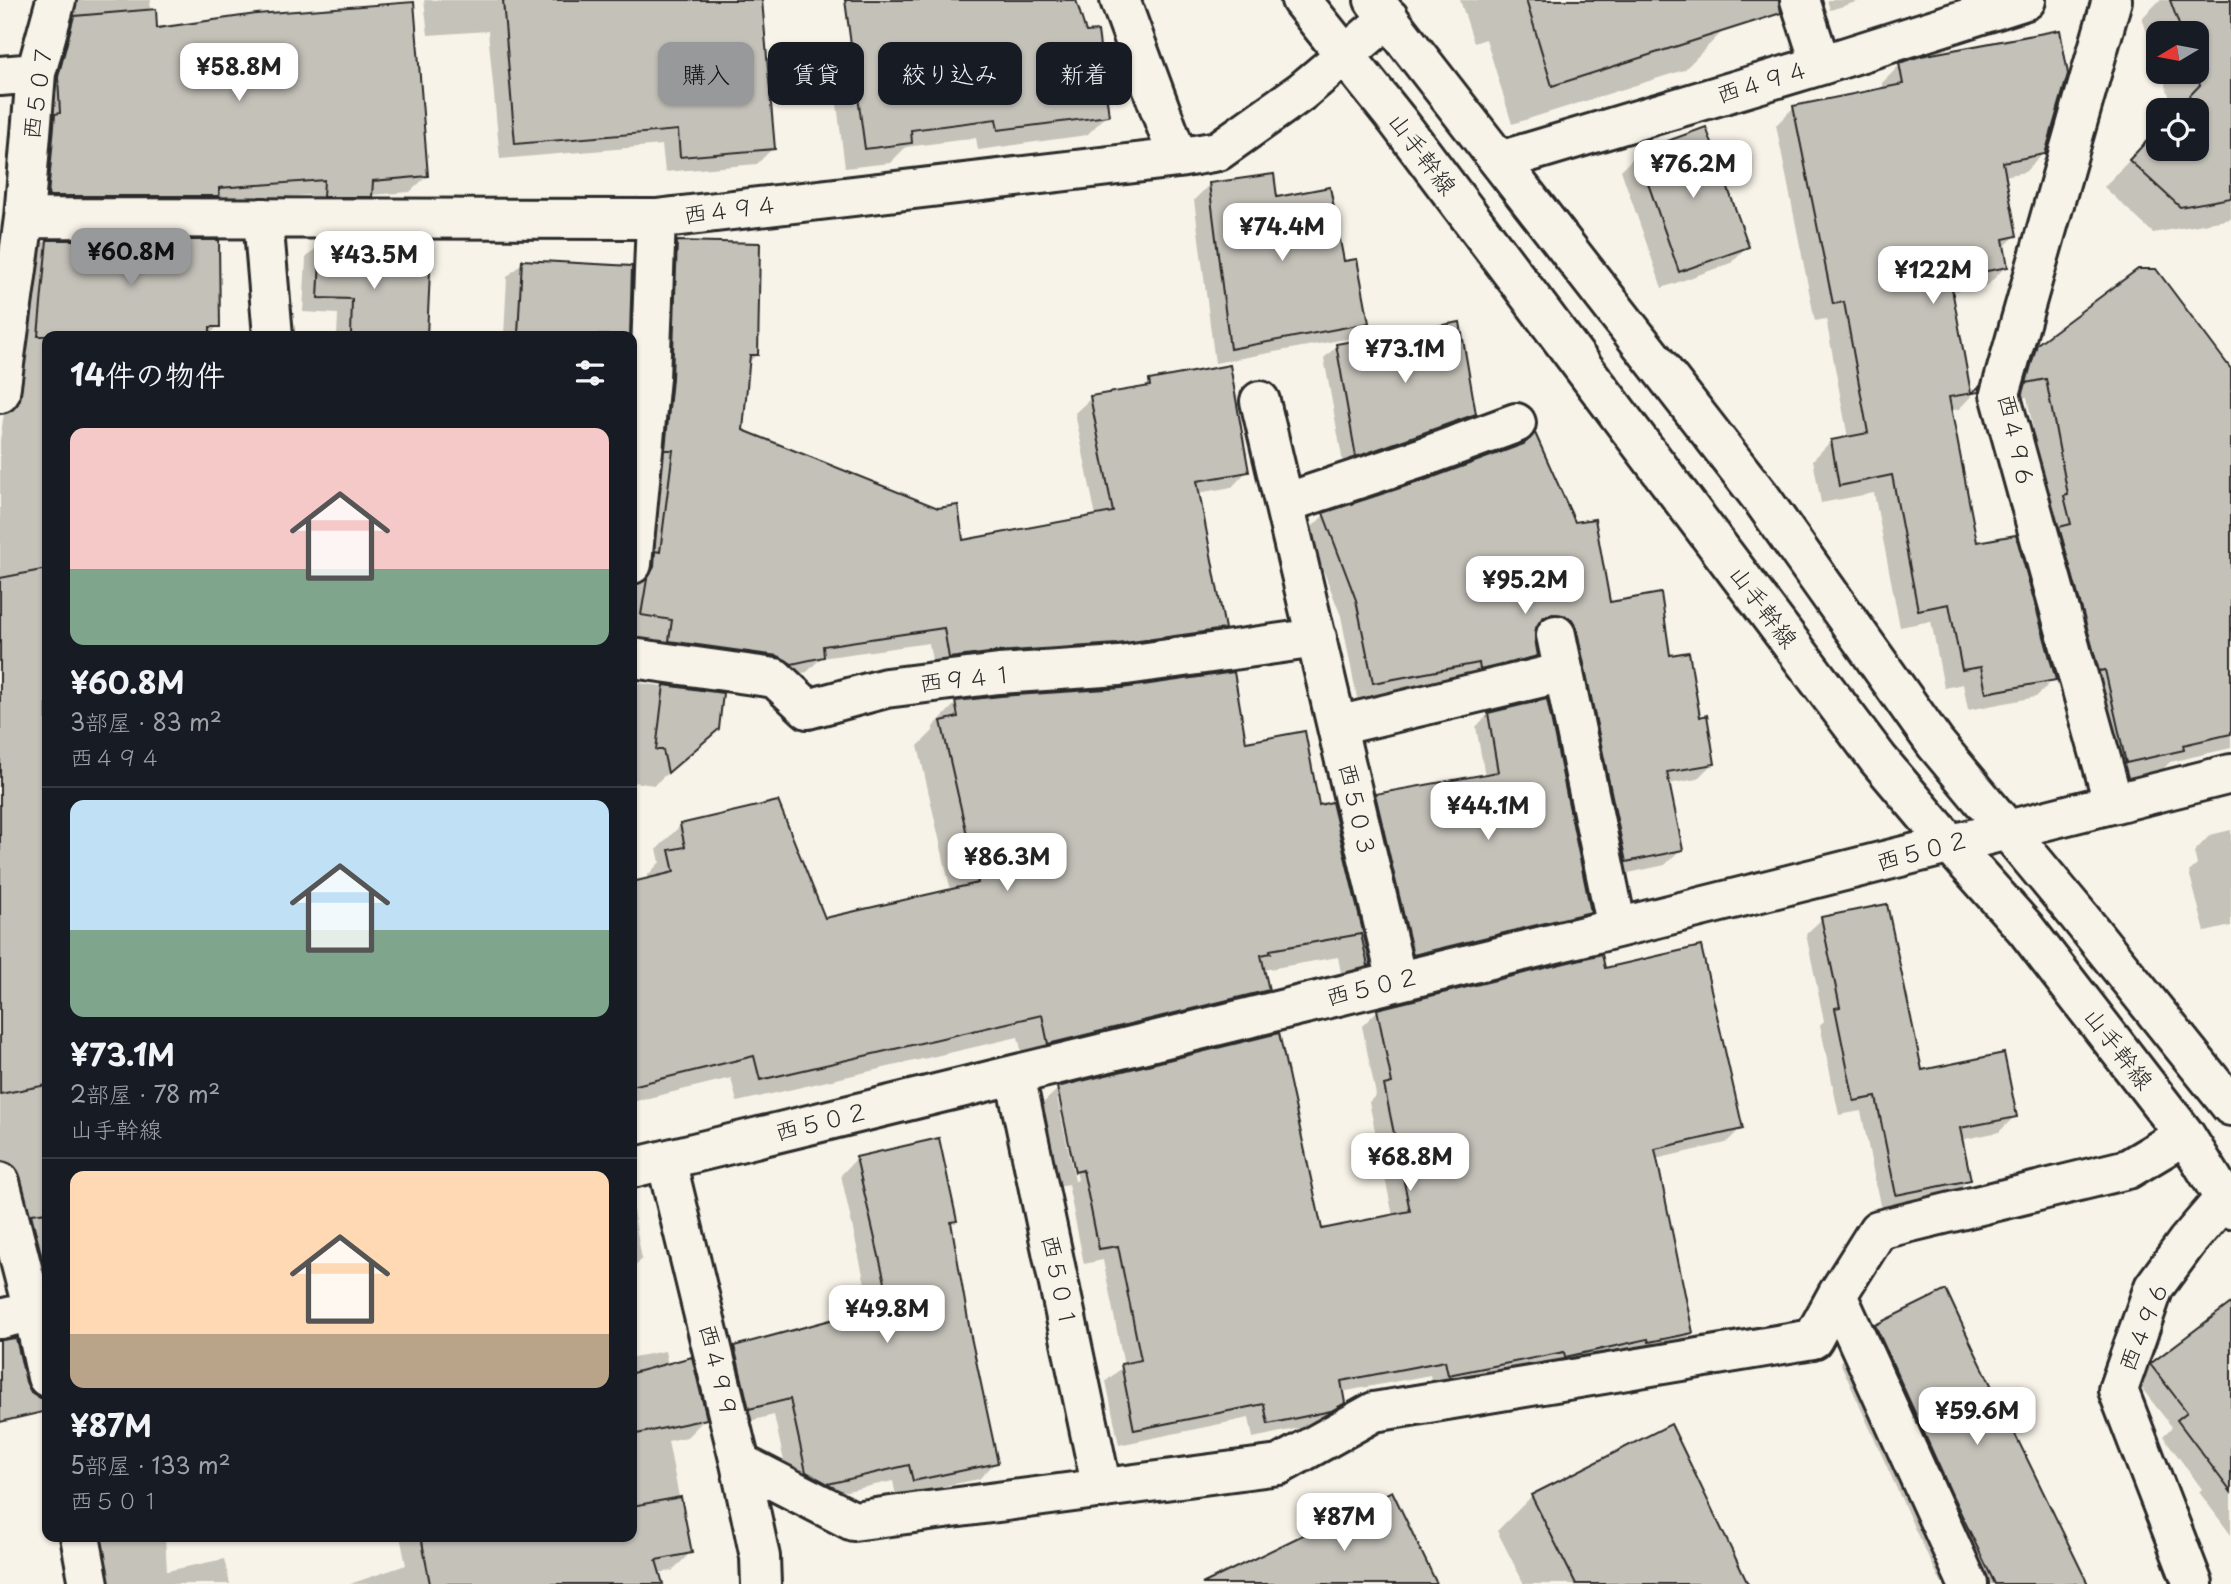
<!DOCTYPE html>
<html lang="ja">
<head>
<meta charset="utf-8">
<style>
	:root { --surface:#171b24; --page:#20242c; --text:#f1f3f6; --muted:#9ea1a6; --line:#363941; --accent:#98999b }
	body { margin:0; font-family:"Playpen Sans","Klee One",sans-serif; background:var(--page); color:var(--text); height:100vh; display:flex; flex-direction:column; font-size:26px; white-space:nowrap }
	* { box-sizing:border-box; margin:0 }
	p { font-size:23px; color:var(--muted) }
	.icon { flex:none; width:38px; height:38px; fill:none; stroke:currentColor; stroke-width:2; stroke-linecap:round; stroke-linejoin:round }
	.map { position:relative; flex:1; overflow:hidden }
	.drawer { position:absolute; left:42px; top:331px; width:595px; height:1211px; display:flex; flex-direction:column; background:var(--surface); border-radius:14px; box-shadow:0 2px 5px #0004 }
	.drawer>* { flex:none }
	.hud { position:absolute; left:658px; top:42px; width:665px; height:63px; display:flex; gap:14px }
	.needle { width:46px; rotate:260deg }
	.controls { position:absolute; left:2146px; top:21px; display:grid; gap:14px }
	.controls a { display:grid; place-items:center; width:63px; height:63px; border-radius:14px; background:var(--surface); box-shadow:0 2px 5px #0004; font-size:35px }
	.price { position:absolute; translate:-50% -60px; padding:0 16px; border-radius:14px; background:#fff; color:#222; font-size:23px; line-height:46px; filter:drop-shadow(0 2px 4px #0008) }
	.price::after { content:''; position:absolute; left:50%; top:42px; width:21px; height:16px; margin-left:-10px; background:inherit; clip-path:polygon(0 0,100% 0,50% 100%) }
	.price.active { background:var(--accent); color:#111 }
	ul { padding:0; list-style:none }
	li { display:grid; align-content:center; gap:14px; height:371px; padding:0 28px }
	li+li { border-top:2px solid var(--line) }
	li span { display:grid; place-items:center; height:217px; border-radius:14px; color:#555 }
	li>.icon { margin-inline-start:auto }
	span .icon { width:126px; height:126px; fill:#fffc; stroke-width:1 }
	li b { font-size:30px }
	h2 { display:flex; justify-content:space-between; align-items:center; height:84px; padding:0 28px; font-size:30px }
	.tag { padding:0 24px; border-radius:14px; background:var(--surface); box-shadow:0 2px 5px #0004; font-size:24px; line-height:63px }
	.tag.active { background:var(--accent); color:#111 }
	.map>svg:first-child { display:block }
	.shadow { fill:#0003; fill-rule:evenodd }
	.building { fill:#c4c1b9; stroke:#2b2b2b; stroke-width:2 }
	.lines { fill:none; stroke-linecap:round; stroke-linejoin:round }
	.minor-casing { stroke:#2b2b2b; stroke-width:44 }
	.minor { stroke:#f7f3e8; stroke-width:38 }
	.labels { text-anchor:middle; stroke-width:5; stroke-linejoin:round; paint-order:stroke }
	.street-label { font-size:24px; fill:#2b2b2b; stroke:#f7f3e8 }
</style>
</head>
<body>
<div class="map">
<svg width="2231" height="1584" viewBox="0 0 2231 1584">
	<rect width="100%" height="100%" fill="#f7f3e8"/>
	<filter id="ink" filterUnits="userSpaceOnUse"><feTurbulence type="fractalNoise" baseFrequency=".0143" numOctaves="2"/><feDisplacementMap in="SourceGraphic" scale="14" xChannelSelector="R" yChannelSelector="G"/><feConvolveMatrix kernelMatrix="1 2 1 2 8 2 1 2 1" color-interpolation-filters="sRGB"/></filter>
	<g filter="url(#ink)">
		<path class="shadow" d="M55,0H151L146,31L427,176L410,192L371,195L354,212H308L309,195L210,203L32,212Z
			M424,0H760L773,148L757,164L665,172L662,145L500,159L488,31L428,35Z
			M864,0H1074L1107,115L1087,135L978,150L976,138L906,147L890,163L845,168L834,80L854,60Z
			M1460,0H1721L1724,30L1684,70L1512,124L1486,39L1474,43Z
			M1827,0H1863L1830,10Z
			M2160,0H2231V219L2153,233L2104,187L2158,130V149H2196V110H2174L2161,72H2196V33H2158V63L2142,18Z
			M1900,65L2044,153L2025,172L2004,176L2015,236L2003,248L2006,266L1988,285L1950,292L1970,396L1977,390L1959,409L1949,411L1976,544L2054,679L2036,697L1968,710L1963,684L1944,688L1931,621L1900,627L1874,493L1821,503L1813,460L1831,441L1848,438L1826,319L1815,321L1776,125L1794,107L1883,90L1882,83Z
			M1638,153L1747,246L1731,263L1662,288L1621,170Z
			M1210,184L1276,199L1367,322L1351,338L1215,363L1194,200Z
			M44,242H217L218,326L208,336H47V1280L33,1282L0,1186V440L27,259Z
			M322,242L365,270L425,336H337L338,314L303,312L306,258Z
			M678,243L757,354L748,363L741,431L961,542L1096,517L1075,413L1091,398L1143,389L1150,382L1247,471L1232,487L1198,493L1223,628L1207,644L934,673L929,643L821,658L807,672L775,678L632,653V587L638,586L639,583L657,396L662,258Z
			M523,262L631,267L628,336H504L507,277Z
			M2038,345L2231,372V748L2170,762L2163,769L2107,782L2049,514L2027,397L2008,401L2018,365Z
			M1337,346L1474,414L1462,426L1344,468L1324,358Z
			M1324,515L1608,604L1669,657L1699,719L1713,763L1697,779L1668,784L1681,849L1665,865L1610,877L1546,629H1533L1536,655L1520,671L1463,678L1357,698L1341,616L1308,531Z
			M632,682L721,694L717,729L654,785L632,782Z
			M956,703L1245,744L1317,807L1331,804L1369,965L1344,989L1338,957L1263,970L1267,990L1244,1013L1025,1067L1018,1037L737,1102L731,1078L632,1102V884L648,880L647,876L660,862L657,849L680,826L824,920L951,891L918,746L933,731V727Z
			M1488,714L1589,911L1577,923L1401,966L1364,808L1376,796L1485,776L1476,727Z
			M2231,830V926L2205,932L2189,872L2197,865L2194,852L2210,835Z
			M1822,919L1921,1072L2015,1116L1999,1132L1960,1140L1969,1179L1953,1195L1881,1210L1861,1111L1839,1115L1820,1025L1824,1021L1806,934Z
			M1603,970L1741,1128L1726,1143L1655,1159L1692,1333L1676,1348L1433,1389L1430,1375L1341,1392L1343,1403L1328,1418L1314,1425L1253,1438L1249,1418L1119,1445L1106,1381L1124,1366L1103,1260L1084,1264L1068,1184L1060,1186L1042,1104L1058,1089L1321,1231L1393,1216L1369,1102L1376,1095L1362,1026L1377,1011ZM1057,1097H1061L1078,1180L1075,1181Z
			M857,1158L955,1220L950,1226L969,1338L996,1462L979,1479L896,1496L893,1481L810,1499L790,1489L774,1415L733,1425L718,1364L735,1347L871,1311L841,1175Z
			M632,1205L642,1259L632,1270Z
			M1945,1293L2086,1584H1942L1917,1534L1840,1362L1876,1326Z
			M2231,1341V1535L2199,1492L2202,1489L2163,1436L2172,1427L2136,1381L2151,1365Z
			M632,1350L633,1357L665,1351L668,1365L705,1419L687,1437L668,1441L690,1553L672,1571L658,1573L661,1584H350L406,1565L400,1536H632Z
			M1532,1496L1746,1584H1524L1497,1531Z
			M89,1536H165L167,1571L224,1559L230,1584H92Z"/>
		<path class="building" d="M503,0H762L775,149L680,157L678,130L515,144Z
			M845,0H1076L1086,32L1098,31L1109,116L998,130L996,119L911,130L912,143L865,149Z
			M1526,0H1779L1781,13L1552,86Z
			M2170,0H2231V198L2180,207L2129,160L2158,129V149H2196V110H2176L2200,85L2195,72L2196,33H2182Z
			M414,2L428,176L373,181L372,197H323L324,180L219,188V196H48L55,114L60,113L58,77L74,16L156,9L157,28L256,14Z
			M2060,30L2068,74L2045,154L2003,162L2017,236L2003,239L2008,267L1950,278L1971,393L1979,387V392L1949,397L1977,542L2016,535L2056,680L1986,693L1981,667L1962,670L1949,604L1918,610L1892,475L1839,486L1831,440L1868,433L1844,302L1833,304L1793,106L1903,84L1899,63L1921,56Z
			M1706,127L1749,247L1679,272L1637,152Z
			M1274,174L1277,197L1330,187L1344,261L1357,259L1369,323L1230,349L1209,183Z
			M47,240H219L220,327H210V336H38Z
			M321,240H369L367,269L430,271L427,336H351L352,299L318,298Z
			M677,241L760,243L758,355H750L743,430L938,508L958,505L963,540L1113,512L1090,396L1150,386L1149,380L1230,365L1249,472L1197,481L1225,629L1117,644L997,652L949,658L944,628L823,646L824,657L792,664L778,656L669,641L672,620L641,615L647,579L654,567L655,551L660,552L673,450H665L672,379Z
			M522,260L632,266L630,336L518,334Z
			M2138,269H2156L2231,369V734L2183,745L2184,750L2126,763L2105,670L2099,671L2059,527L2071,524L2064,496L2068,495L2046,379L2026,383L2037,344Z
			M1460,322L1476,414L1356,457L1336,344Z
			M1535,433L1575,522L1595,519L1610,602L1661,593L1670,655L1689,652L1700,717L1707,715L1715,764L1667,772L1683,850L1626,862L1577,631L1573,621L1563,615L1551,614L1542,618L1536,628L1535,639L1538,656L1480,670L1479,663L1373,683L1356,600L1323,513L1428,479L1524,444Z
			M47,569V1085L0,1094V578Z
			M1234,672L1246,742L1305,731L1319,805L1332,802L1371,965L1368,966L1361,934L1270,950L1271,953L1261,955L1269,990L1048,1044L1042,1015L760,1080L754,1056L632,1086V882L674,872L669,850L685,847L680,824L778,801L825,918L978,883L941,721L958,717L955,701L1001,696L1122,688Z
			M664,685L723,693L719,729L668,773L663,750H656Z
			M1547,699L1591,912L1413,955L1375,794L1498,772L1488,713Z
			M1887,904L1922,1070L2004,1053L2017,1117L1960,1128L1971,1180L1896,1195L1876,1097L1854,1101L1835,1008L1840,1007L1821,917Z
			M1701,946L1743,1129L1655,1149L1693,1333L1649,1342L1648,1339L1565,1357L1564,1352L1448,1375L1445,1361L1341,1381L1345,1403L1331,1411L1268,1424L1264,1404L1134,1430L1121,1364L1141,1360L1118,1246L1099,1249L1083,1170L1075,1172L1057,1087L1279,1033L1322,1229L1410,1211L1384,1085L1392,1083L1377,1009L1602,954L1605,968Z
			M939,1138L957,1221L951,1222L971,1337L998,1463L913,1481L909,1465L828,1484L806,1472L790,1399L749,1409L734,1346L890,1304L856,1157Z
			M47,1212V1278L31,1214Z
			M1946,1290L1975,1352L2088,1584H1995L1953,1497L1875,1325Z
			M2231,1303V1492L2177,1420L2187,1412L2150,1364Z
			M16,1338L26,1382L31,1392L40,1398H47V1411L0,1422V1340Z
			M692,1357L707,1419L632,1435V1373Z
			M1671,1424L1748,1584H1576L1531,1495Z
			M1392,1491L1437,1584H1202L1340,1517Z
			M681,1497L692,1553L656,1560L663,1584H430L421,1536H632V1506Z"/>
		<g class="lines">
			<g class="minor-casing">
				<path id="minor" d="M1120,0L1178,158
					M1301,0L1397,120L1878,759L1949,843L2025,928L2185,1135L2231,1209
					M1374,0L1762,499L1935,743L2078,915L2231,1106
					M1800,0L1821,65
					M2112,0L2000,394L2113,802
					M0,76L36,73
					M1500,161L1821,65L2026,0
					M24,218L656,219L1178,158L1218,151L1301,92L1389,18
					M263,218L273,336
					M0,393L24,218L36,73L56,0
					M1260,401L1397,981
					M1285,503L1421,458L1516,423
					M632,564L650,378L656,219
					M1556,635L1617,928
					M632,658L775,678L808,709L886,688L999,674L1119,666L1317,638
					M1337,726L1564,672
					M1015,1075L1102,1489
					M666,1160L740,1463L760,1557L761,1584
					M632,1168L1617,928L2231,774
					M0,1182L33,1311L47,1377
					M1837,1295L1968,1584
					M0,1319L47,1308
					M740,1463L853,1521L1279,1465L1374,1412L1813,1339L1837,1295L1878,1230L2128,1169L2185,1135
					M80,1536L89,1584
					M2193,1584L2118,1390L2154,1287L2187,1242L2224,1199"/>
			</g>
			<use href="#minor" class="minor"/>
		</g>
	</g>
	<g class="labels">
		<g class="street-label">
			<text transform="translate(1763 82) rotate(-17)" y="8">西４９４</text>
			<text transform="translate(38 92) rotate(-82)" y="8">西５０７</text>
			<text transform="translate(1422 154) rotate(53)" y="8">山手幹線</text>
			<text transform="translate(731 210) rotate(-7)" y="8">西４９４</text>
			<text transform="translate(2016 441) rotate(77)" y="8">西４９６</text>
			<text transform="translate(1763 607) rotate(53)" y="8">山手幹線</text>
			<text transform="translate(967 679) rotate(-6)" y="8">西９４１</text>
			<text transform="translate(1357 810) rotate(77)" y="8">西５０３</text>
			<text transform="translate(1923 851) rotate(-15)" y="8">西５０２</text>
			<text transform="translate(1373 987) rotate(-14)" y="8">西５０２</text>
			<text transform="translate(2118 1049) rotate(52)" y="8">山手幹線</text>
			<text transform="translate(822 1122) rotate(-14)" y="8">西５０２</text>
			<text transform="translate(1059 1282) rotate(78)" y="8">西５０１</text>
			<text transform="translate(2144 1326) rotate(-68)" y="8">西４９６</text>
			<text transform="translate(718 1371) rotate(76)" y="8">西４９９</text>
		</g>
	</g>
</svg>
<div class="controls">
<a><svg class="needle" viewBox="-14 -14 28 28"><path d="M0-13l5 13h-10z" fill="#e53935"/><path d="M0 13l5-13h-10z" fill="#9ea1a6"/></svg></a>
<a><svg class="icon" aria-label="locate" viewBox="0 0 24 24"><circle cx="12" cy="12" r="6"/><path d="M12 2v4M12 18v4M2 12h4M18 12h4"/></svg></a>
</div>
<b class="price" style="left:239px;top:103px">¥58.8M</b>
<b class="price" style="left:1693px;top:200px">¥76.2M</b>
<b class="price" style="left:1282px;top:263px">¥74.4M</b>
<b class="price active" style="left:131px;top:288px">¥60.8M</b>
<b class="price" style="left:374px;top:291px">¥43.5M</b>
<b class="price" style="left:1933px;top:306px">¥122M</b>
<b class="price" style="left:1405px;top:385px">¥73.1M</b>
<b class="price" style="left:1525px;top:616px">¥95.2M</b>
<b class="price" style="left:1488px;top:842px">¥44.1M</b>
<b class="price" style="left:1007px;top:893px">¥86.3M</b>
<b class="price" style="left:1410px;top:1193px">¥68.8M</b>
<b class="price" style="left:887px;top:1345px">¥49.8M</b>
<b class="price" style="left:1977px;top:1447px">¥59.6M</b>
<b class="price" style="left:1344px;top:1553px">¥87M</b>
<div class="hud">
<a class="tag active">購入</a>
<a class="tag">賃貸</a>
<a class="tag">絞り込み</a>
<a class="tag">新着</a>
</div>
<section class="drawer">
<h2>14件の物件<svg class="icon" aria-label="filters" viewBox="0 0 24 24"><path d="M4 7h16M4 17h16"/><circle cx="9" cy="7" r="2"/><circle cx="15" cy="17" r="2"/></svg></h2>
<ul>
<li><span style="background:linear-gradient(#f6c9c9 65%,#7fa58c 0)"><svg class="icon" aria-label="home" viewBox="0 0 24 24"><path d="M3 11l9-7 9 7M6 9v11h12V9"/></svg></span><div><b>¥60.8M</b><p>3部屋 · 83 m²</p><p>西４９４</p></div></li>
<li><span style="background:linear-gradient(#bfe0f5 60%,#7fa58c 0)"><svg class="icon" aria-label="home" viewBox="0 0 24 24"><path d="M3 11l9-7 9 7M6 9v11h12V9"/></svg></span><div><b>¥73.1M</b><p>2部屋 · 78 m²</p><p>山手幹線</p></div></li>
<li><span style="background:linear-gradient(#ffd9b3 75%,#b9a48a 0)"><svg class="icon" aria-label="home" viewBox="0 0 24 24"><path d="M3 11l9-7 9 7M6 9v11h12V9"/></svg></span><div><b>¥87M</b><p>5部屋 · 133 m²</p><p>西５０１</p></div></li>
</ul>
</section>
</div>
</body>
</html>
